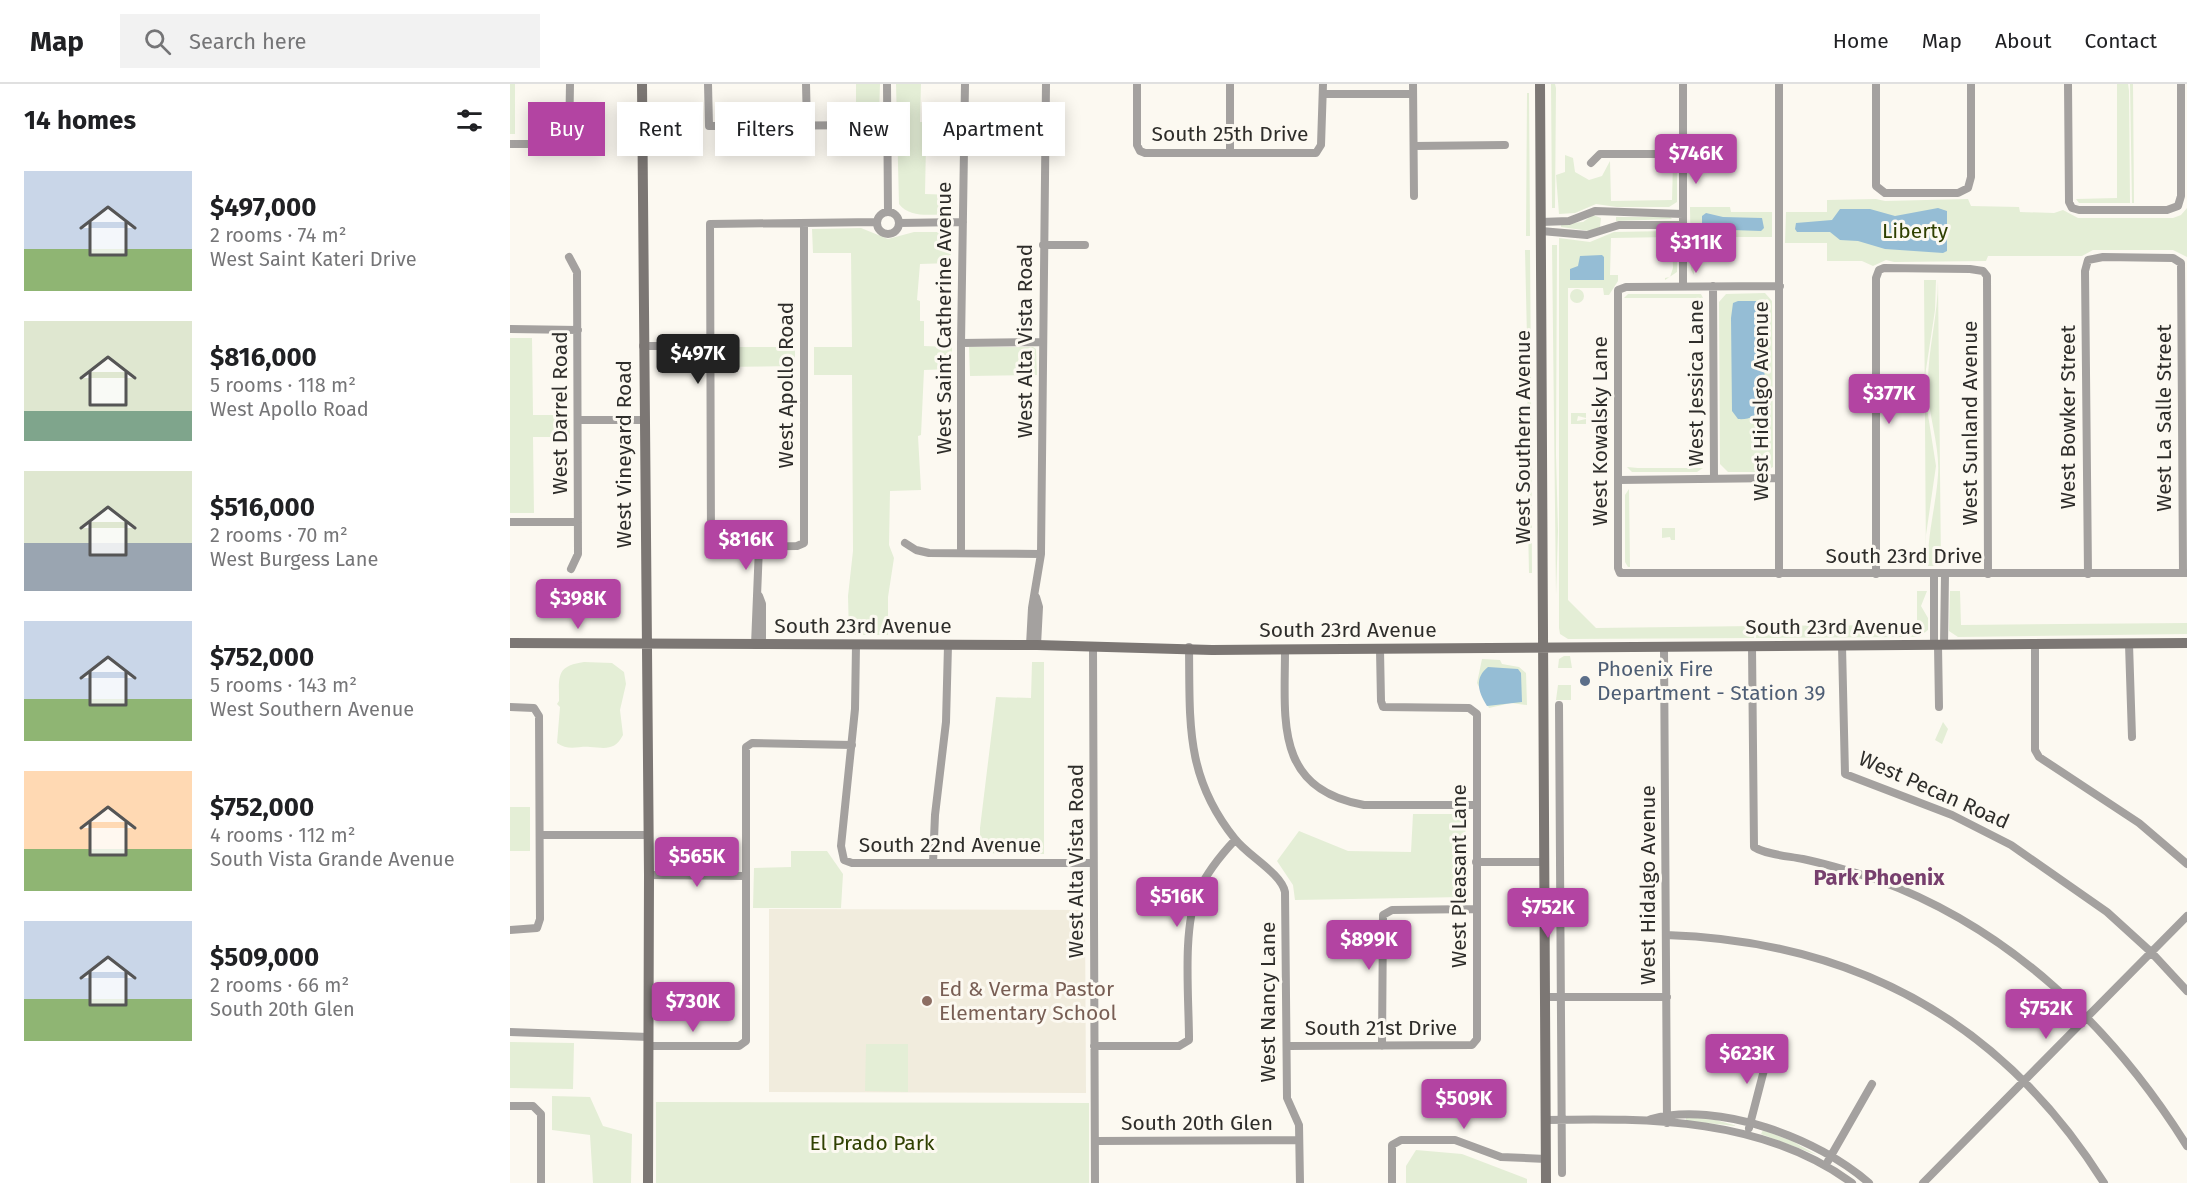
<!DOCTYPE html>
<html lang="en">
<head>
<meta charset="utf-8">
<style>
	:root { --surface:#fff; --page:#f2f2f2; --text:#202124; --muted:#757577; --line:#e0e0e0; --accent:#b344a2 }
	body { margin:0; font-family:"Fira Sans",sans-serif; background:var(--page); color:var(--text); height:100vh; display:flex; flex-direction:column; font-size:22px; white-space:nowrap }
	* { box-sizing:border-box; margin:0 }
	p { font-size:20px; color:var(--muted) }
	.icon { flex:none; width:33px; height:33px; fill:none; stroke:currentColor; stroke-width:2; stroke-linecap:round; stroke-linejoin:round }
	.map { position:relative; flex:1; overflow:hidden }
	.drawer { display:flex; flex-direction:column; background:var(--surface); width:510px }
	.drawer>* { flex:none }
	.hud { position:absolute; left:18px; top:18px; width:570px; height:54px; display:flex; gap:12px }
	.price { position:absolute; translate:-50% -51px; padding:0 14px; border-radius:6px; background:var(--accent); color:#fff; font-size:20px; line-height:39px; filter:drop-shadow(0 2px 3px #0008) }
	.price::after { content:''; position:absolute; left:50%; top:36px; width:18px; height:14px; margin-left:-9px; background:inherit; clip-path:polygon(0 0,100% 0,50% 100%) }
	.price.on { background:#222; color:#fff }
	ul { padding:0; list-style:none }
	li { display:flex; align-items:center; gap:18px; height:150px; padding:0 24px }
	li span { display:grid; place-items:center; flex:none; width:168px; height:120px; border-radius:0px; color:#555 }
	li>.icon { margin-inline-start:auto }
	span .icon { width:72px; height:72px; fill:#fffc; stroke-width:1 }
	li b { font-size:26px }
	h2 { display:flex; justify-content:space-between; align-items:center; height:72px; padding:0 24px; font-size:26px }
	.pill { padding:0 21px; border-radius:0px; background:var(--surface); box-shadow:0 3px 15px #0003; font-size:21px; line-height:54px }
	.pill.on { background:var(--accent); color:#fff }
	header { display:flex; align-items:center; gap:36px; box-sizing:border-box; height:84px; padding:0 30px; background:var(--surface); border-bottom:2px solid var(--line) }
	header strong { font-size:28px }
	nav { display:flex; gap:33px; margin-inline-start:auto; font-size:21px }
	.search { width:420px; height:54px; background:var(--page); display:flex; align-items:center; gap:15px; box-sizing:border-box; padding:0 21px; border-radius:0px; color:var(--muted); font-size:22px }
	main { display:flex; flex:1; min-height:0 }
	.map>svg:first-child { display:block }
	.built { fill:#f1ecdd }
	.green { fill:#e4eed6 }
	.water { fill:#95bdd5 }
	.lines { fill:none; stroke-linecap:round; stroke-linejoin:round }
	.street { stroke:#a4a19f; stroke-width:8 }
	.secondary { stroke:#7c7774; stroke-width:10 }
	.service-dot { fill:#5c6f8a; stroke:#fcf9f1; stroke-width:2 }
	.education-dot { fill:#8d6e63; stroke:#fcf9f1; stroke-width:2 }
	.labels { text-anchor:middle; stroke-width:6; stroke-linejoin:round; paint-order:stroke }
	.street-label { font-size:21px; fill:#2e2d2a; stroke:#fcf9f1 }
	.park-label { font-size:21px; fill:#2f4001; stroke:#fcf9f1 }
	.service-label { font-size:21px; fill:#4e5e75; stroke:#fcf9f1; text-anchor:start }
	.education-label { font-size:21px; fill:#785e54; stroke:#fcf9f1; text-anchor:start }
	.neighbourhood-label { font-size:22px; font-weight:bold; fill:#773f6d; stroke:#fcf9f1 }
</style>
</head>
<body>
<header>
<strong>Map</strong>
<div class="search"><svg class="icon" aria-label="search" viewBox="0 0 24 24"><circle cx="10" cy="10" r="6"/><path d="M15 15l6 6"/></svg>Search here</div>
<nav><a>Home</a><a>Map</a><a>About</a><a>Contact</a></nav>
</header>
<main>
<section class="drawer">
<h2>14 homes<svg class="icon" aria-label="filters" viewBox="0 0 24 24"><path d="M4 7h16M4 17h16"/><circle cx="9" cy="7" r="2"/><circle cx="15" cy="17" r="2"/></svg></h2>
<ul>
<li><span style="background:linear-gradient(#c9d6e8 65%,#8fb573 0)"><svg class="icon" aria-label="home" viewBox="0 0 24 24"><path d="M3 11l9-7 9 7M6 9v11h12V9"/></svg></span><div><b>$497,000</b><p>2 rooms · 74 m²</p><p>West Saint Kateri Drive</p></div></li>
<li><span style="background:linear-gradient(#dfe7d0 75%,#7fa58c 0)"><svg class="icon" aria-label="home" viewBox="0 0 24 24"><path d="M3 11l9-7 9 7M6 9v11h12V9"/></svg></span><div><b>$816,000</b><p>5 rooms · 118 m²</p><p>West Apollo Road</p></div></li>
<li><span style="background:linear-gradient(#dfe7d0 60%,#9aa5b1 0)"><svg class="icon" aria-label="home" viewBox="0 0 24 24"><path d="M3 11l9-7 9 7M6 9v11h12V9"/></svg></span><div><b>$516,000</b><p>2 rooms · 70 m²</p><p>West Burgess Lane</p></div></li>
<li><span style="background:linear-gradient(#c9d6e8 65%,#8fb573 0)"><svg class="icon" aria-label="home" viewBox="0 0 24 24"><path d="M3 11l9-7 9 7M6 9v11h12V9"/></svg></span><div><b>$752,000</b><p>5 rooms · 143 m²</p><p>West Southern Avenue</p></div></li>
<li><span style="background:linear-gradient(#ffd9b3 65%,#8fb573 0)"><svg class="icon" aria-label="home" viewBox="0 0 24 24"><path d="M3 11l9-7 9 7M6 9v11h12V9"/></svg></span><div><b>$752,000</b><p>4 rooms · 112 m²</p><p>South Vista Grande Avenue</p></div></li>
<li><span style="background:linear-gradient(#c9d6e8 65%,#8fb573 0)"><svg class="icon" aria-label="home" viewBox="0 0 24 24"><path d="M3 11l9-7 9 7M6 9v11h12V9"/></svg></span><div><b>$509,000</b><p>2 rooms · 66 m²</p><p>South 20th Glen</p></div></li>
</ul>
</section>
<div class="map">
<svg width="1677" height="1099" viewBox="0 0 1677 1099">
	<rect width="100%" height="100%" fill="#fcf9f1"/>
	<path class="built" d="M259,825L575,826L576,1009L259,1008Z"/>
	<path class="green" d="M0,0H5V50H0Z
		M346,0H370L369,30H346Z
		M386,0H411L410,38H414L413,59H416L415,110L444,111L441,130C424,130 400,135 389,120Z
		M1041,0H1045L1046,4L1045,124H1042Z
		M1607,0H1618L1619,7L1620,119H1569L1566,115L1607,114Z
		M1620,0H1623L1624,119H1622Z
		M1017,9H1019L1020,152H1016Z
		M1055,71L1063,74L1065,88L1079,96L1092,92L1100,77L1101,117L1162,116L1163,79L1167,84V118L1159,123H1107L1086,120L1065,129L1049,130L1046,91L1055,88Z
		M1366,115L1375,117L1458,115L1461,122L1509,123L1510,128L1544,129L1553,126L1568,134H1663L1671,131L1677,124V173L1663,166H1583L1572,172H1478L1476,177L1384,178L1376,176L1363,182L1352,177H1317V159H1275L1276,128H1317V116Z
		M1180,123H1220L1221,128H1262V153H1184V191L1181,186Z
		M1083,131L1091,134L1090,143L1080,147L1051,143V140L1073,138Z
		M1106,133H1160L1162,135L1106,137Z
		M351,144L378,155L404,148H441V179L410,180L407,216L410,217V237H414V262L442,263V285L414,286L411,351L408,352L411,406L380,407L379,461L384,474L378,513V551H339L338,512L343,467L342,291H304V263H342L341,169H303L302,145Z
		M1159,147L1167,157V188L1155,196V194L1160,193L1163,184L1162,153L1101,154L1100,191H1108V197L1099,211H1094L1093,204H1058V516L1086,544L1244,542V554L1058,555L1050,550L1049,544V154L1080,158L1104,148Z
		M1042,161H1047L1046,371L1048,447L1046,511Z
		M1015,166H1020L1021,298H1018Z
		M1414,196H1426L1425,226L1415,292L1416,318L1426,382L1416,451V482Z
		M1428,196L1431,482H1418C1417,451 1426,422 1428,391C1430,362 1419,335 1418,305C1417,268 1428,233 1428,196Z
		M1060 212a7 7 0 1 1 14 0a7 7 0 1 1-14 0Z
		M1255,209L1262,217L1263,383L1254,388H1218L1210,380L1209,218L1216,210Z
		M1118,210H1191L1193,214H1114Z
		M0,254H22L23,331H59L60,353H23L24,429H0Z
		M207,263H285V282L207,283Z
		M459,263H523L526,265L527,291L460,292Z
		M1018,311H1021L1022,489H1019L1016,339Z
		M1061,329H1076V334L1068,332L1067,337L1076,335V340H1061Z
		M1117,383L1128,384H1193L1187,388H1122Z
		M1119,405L1120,483H1118L1115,478V411Z
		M1152,444H1165V456H1161L1160,453L1152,454Z
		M1407,507H1417L1411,522L1418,534V546L1409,553L1246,554V542L1407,541Z
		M1440,507H1450L1451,541L1677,539V550L1448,553L1439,547Z
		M1054,572H1060L1062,584H1048L1049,575Z
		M972,575L990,576L992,580L1009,583L1016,589L1017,621L1001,619L979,624L967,599Z
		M74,578L102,579L114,588L116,600L110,626L113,651C105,667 95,664 80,663C68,662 58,667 47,659L50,623L47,620L49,617C49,592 46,582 74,578Z
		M522,578H534V770L470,769V744L486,613L521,614Z
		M1048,601H1061V616H1046Z
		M1433,638L1438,645L1432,660L1425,656Z
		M0,723H20V767H0Z
		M903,730H956L954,813L785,816L783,801L767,777L789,747L838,767L901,768Z
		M281,767H317L333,790L331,824H243L244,784L281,783Z
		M0,958L64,959L63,1005L0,1004Z
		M356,960H398V1008L355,1007Z
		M42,1012L80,1013L93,1042L122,1050L121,1099H83L80,1051L42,1046Z
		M146,1018L579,1019V1099H146Z
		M1176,1033L1206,1036L1227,1042L1176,1037Z
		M1253,1046L1282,1057L1307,1071L1251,1050Z
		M906,1066L952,1070L1017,1095V1099H896V1082Z"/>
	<path class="water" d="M1428,124L1437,127V167L1433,169L1375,165L1348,157L1330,156L1320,148H1287L1285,145L1286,139L1322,136L1330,125H1360L1385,132Z
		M1196,129L1213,133L1252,134L1254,144L1251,147L1192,145V132Z
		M1092,171L1094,173V196H1060V185L1068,182L1070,172Z
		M1228,217H1251L1256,223C1257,233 1258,245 1256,255C1254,260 1252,263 1253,269C1254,290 1263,338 1228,335L1222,327L1221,234L1223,219Z
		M978,583L1008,585L1011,589L1012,618L977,622C968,608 964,594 978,583Z"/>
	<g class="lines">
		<path class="street" d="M198,0L199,42L377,41
			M296,0L297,42
			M377,0L378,128
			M627,0V61L630,67L635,69H806L811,61L813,0
			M903,0L904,112
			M1269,0V490
			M1366,0V102L1375,109H1448L1458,104L1461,93V0
			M1558,0L1559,118L1562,124L1569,126H1657L1668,122L1671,112V0
			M813,10H903
			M0,60H53L59,58L60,0
			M904,62L995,61
			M720,69V0
			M1081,79L1090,70H1173
			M367 139a11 11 0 1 1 22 0a11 11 0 1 1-22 0Z
			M1031,138L1059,137L1085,127L1173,130
			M294,139V459L287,462L201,463L200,140L367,138
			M389,139L453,138
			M1031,147L1077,151L1109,141H1173
			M533,161H575
			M59,173L67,188L68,470L61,485
			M1173,202V0
			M1203,202L1204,395
			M1270,202L1116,203L1108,206V484L1110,489H1677
			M0,245L68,246
			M451,259L532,258
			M133,262H200
			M68,336H134
			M1109,396L1269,394
			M0,438H68
			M395,459L406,466L419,469L531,470
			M451,469V259L455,0
			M1366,490V194L1369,186L1374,184L1460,185L1473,187L1477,192L1478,490
			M1578,490L1575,187L1578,176L1593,173L1663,174L1671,179L1673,489
			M249,512L252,520V561
			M526,513L529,523L527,561
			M1619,560L1622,653
			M245,561L249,463
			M346,561L345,625L331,762L334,776L342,779H583
			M520,561L522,524L531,470L536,0
			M1424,561V490
			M1428,561L1429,623
			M1434,561L1435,490
			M1525,561V666L1529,673L1629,739L1677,780
			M1332,562L1335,690L1442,731L1501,761L1597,828L1641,868L1677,907
			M583,563L585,1099
			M679,563C680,639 675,693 725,755C738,772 771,789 775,808L777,1014L789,1041L790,1099
			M1154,563L1157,1039
			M1242,563L1244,763C1257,771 1278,772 1293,775C1318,780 1343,788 1368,796C1501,845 1603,944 1677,1062
			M775,566C775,636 764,705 854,721H966
			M1049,621L1052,1089
			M0,623L24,624L29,632L30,835L27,844L0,846
			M30,751H138
			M966,778H1034
			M423,779L425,731L436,638L438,561
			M139,791L235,792
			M1156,851C1345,857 1493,938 1594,1099
			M1034,913H1157
			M0,948L139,953
			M138,962H229L236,957V663L242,659L342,661
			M584,962H669L679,956C679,915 672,844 688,808C697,788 710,772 725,756
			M777,962L962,961L967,955V630L959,624L873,623L871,617L870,566
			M872,962L873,831L882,826L967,825
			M0,1022H23L31,1030V1099
			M1141,1035C1208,1017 1308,1054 1359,1099
			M1035,1036C1141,1034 1253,1034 1342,1099
			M1239,1044L1261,959
			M585,1057L789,1056
			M1318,1077L1362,1000
			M882,1099V1061L891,1056H945L991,1073L1036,1075
			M1413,1099L1677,832"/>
		<path class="secondary" d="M132,0L139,791L138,1099
			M1030,0L1036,1099
			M0,559L527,561L702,566L1677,559"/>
	</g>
	<circle class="service-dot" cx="1075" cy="597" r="6"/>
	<circle class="education-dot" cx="417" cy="917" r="6"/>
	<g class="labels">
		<g class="street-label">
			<text x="720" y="57">South 25th Drive</text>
			<text transform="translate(434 234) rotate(-90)" y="7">West Saint Catherine Avenue</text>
			<text transform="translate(515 257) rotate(-90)" y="7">West Alta Vista Road</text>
			<text transform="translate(1186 299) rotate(-90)" y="7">West Jessica Lane</text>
			<text transform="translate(276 301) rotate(-90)" y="7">West Apollo Road</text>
			<text transform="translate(1251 317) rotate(-90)" y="7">West Hidalgo Avenue</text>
			<text transform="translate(50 329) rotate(-90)" y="7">West Darrel Road</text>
			<text transform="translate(1558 333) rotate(-90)" y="7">West Bowker Street</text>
			<text transform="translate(1654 334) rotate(-90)" y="7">West La Salle Street</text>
			<text transform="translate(1460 339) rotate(-90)" y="7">West Sunland Avenue</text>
			<text transform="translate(1090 347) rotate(-90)" y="7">West Kowalsky Lane</text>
			<text transform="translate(1013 353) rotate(-90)" y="7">West Southern Avenue</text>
			<text transform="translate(114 370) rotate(-90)" y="7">West Vineyard Road</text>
			<text x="1394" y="479">South 23rd Drive</text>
			<text x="353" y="549">South 23rd Avenue</text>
			<text x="1324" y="550">South 23rd Avenue</text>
			<text x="838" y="553">South 23rd Avenue</text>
			<text transform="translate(1424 706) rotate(24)" y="7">West Pecan Road</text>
			<text x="440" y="768">South 22nd Avenue</text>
			<text transform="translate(566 777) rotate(-90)" y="7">West Alta Vista Road</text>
			<text transform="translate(949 792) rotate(-90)" y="7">West Pleasant Lane</text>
			<text transform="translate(1138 801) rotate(-90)" y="7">West Hidalgo Avenue</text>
			<text transform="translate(758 918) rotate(-90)" y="7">West Nancy Lane</text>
			<text x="871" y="951">South 21st Drive</text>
			<text x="687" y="1046">South 20th Glen</text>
		</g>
		<g class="park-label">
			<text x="1405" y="154">Liberty</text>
			<text x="362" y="1066">El Prado Park</text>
		</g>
		<g class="service-label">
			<text x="1087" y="592">Phoenix Fire<tspan x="1087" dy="24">Department - Station 39</tspan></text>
		</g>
		<g class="education-label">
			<text x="429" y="912">Ed &amp; Verma Pastor<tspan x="429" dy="24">Elementary School</tspan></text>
		</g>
		<g class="neighbourhood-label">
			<text x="1369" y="801">Park Phoenix</text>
		</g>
	</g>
</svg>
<b class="price" style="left:1186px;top:101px">$746K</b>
<b class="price" style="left:1186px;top:190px">$311K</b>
<b class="price on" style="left:188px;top:301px">$497K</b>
<b class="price" style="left:1379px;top:341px">$377K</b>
<b class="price" style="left:236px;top:487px">$816K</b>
<b class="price" style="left:68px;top:546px">$398K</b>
<b class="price" style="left:187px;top:804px">$565K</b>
<b class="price" style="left:667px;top:844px">$516K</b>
<b class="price" style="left:1038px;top:855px">$752K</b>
<b class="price" style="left:859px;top:887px">$899K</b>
<b class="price" style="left:183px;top:949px">$730K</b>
<b class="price" style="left:1536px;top:956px">$752K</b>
<b class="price" style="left:1237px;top:1001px">$623K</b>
<b class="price" style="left:954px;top:1046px">$509K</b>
<div class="hud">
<a class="pill on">Buy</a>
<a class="pill">Rent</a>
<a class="pill">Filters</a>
<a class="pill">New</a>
<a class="pill">Apartment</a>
</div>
</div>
</main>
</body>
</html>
